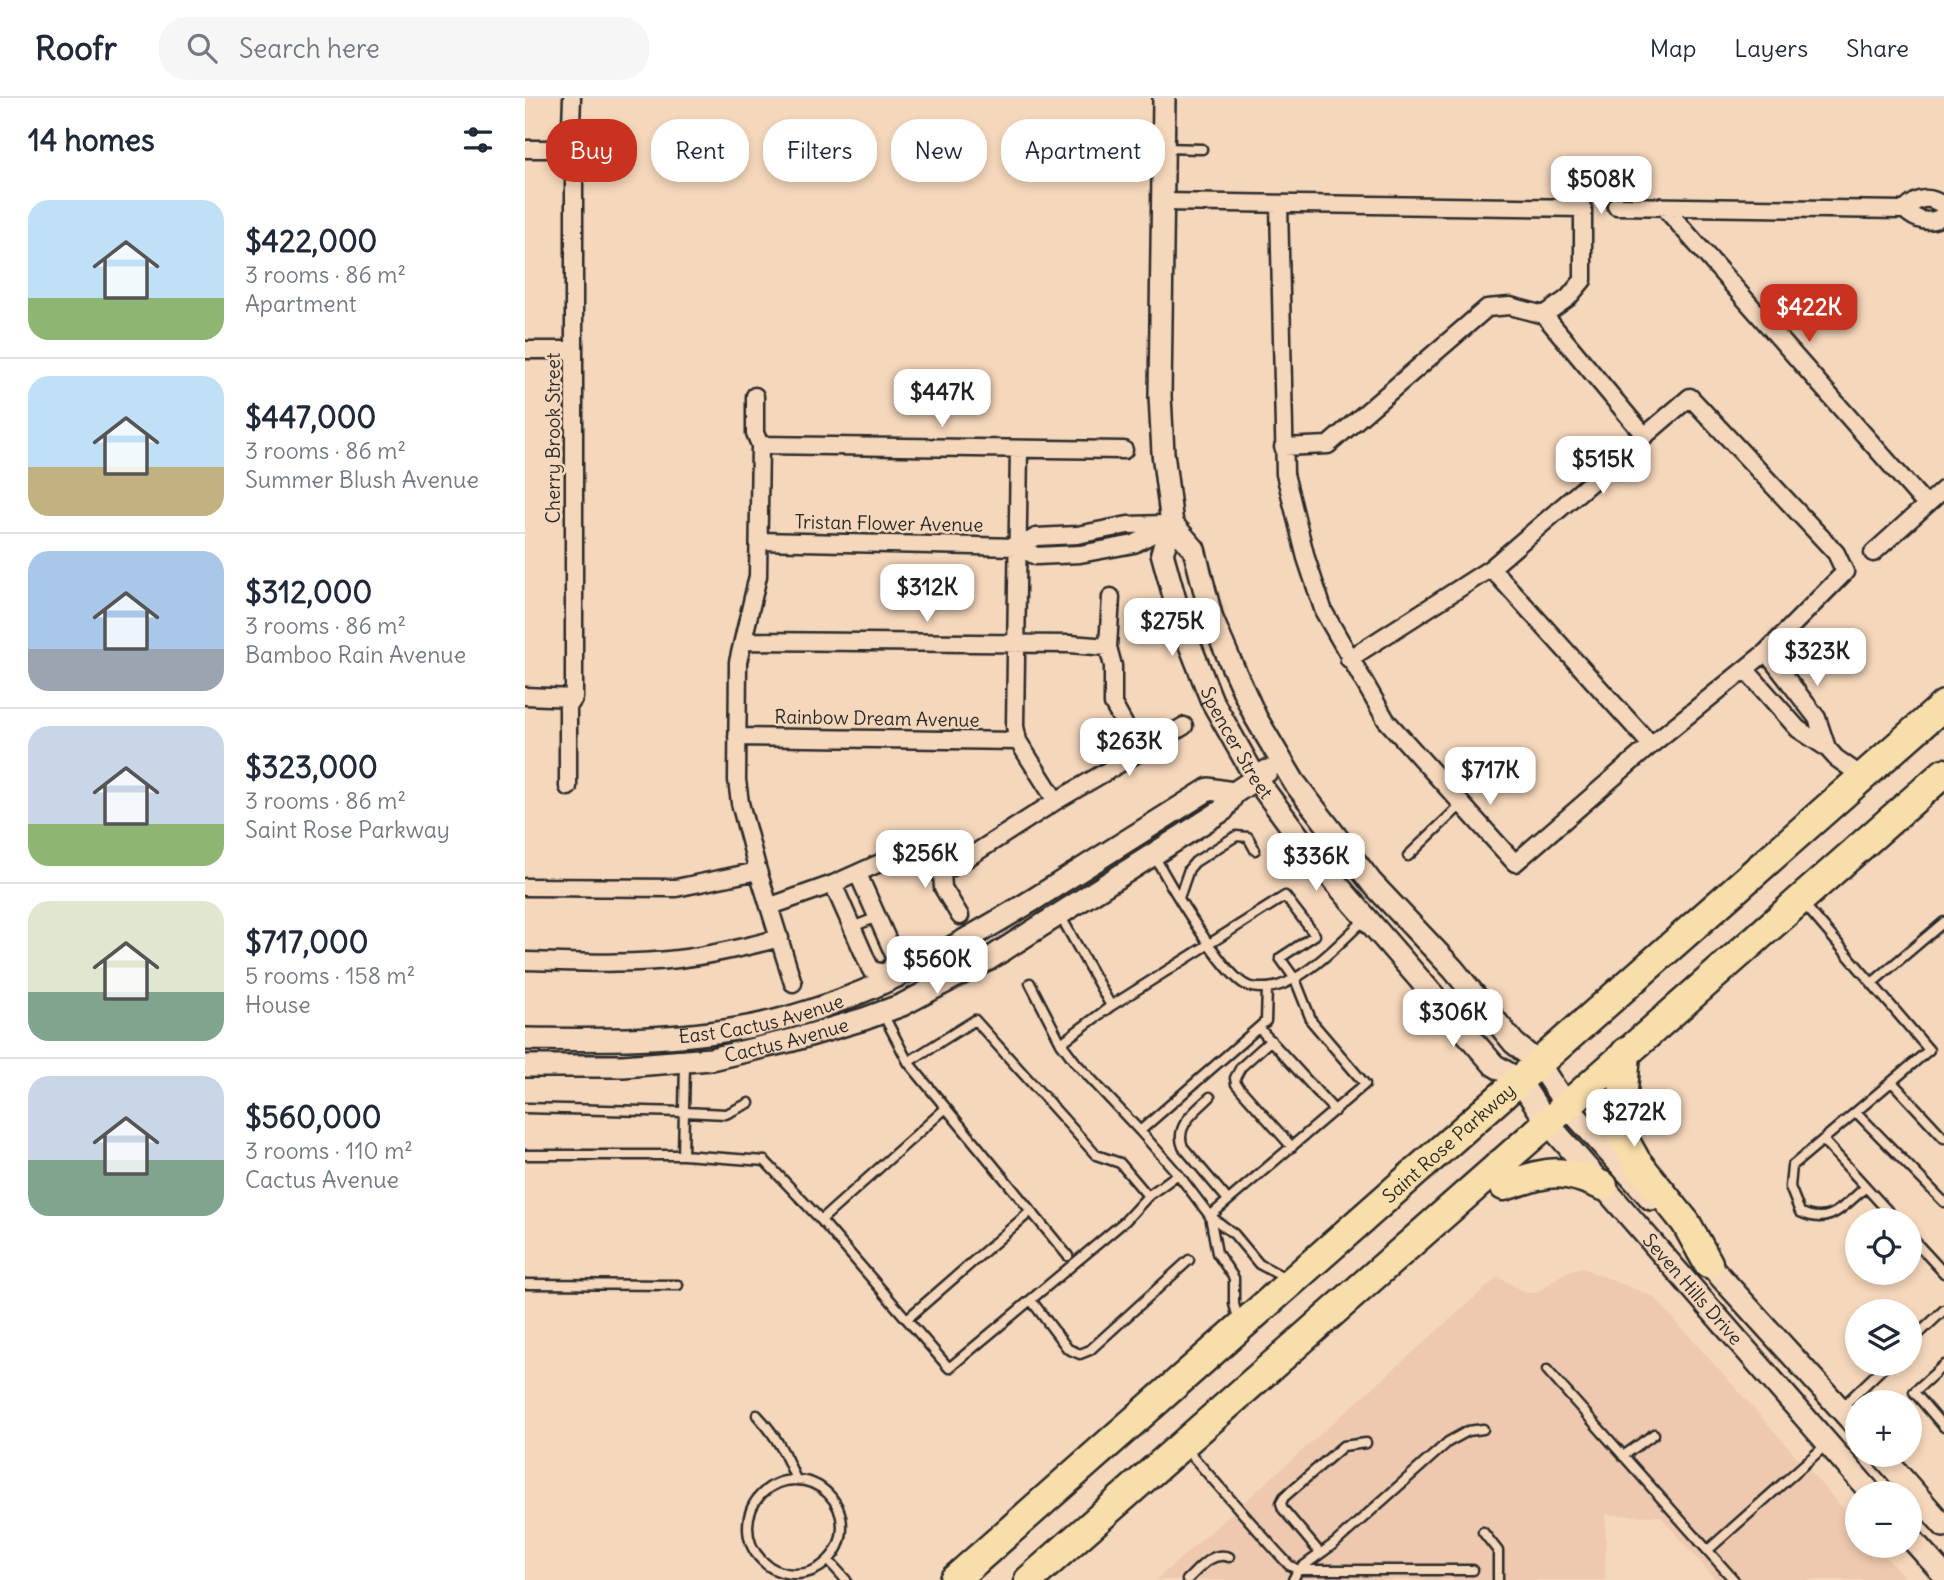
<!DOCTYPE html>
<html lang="en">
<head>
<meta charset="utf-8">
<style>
	:root { --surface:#fff; --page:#f6f6f7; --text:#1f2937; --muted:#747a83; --line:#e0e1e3; --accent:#c8321e }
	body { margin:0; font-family:Delius,sans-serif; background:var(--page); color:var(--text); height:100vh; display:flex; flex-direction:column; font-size:26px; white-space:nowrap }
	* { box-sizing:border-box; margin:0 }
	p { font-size:23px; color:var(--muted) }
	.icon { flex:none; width:38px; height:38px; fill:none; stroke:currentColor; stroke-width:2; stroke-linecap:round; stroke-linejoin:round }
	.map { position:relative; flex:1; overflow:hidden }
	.details { display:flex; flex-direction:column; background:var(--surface); width:525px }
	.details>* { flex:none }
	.banner { position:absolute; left:21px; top:21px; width:665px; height:63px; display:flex; gap:14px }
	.controls { position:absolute; left:1320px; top:1110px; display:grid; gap:14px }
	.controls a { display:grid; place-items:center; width:77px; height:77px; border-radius:50%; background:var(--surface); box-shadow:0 4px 10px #0003; font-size:35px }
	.price { position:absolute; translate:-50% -60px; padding:0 16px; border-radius:14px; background:#fff; color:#222; font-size:23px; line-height:46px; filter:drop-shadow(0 2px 4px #0008) }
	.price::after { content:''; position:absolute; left:50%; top:42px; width:21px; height:16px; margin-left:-10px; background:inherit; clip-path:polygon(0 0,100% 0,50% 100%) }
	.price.active { background:var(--accent); color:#fff }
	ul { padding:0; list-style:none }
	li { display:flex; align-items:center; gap:21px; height:175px; padding:0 28px }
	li+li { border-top:2px solid var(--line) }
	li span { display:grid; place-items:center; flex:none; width:196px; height:140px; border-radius:21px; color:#555 }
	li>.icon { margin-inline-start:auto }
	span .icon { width:84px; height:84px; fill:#fffc; stroke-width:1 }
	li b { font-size:30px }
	h2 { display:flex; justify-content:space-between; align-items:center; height:84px; padding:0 28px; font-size:30px }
	.tag { padding:0 24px; border-radius:28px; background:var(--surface); box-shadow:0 4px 10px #0003; font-size:24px; line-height:63px }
	.tag.active { background:var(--accent); color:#fff }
	header { display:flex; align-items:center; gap:42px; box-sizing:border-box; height:98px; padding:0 35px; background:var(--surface); border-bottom:2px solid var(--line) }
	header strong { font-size:33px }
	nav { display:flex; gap:38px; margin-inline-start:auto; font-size:24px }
	.search { width:490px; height:63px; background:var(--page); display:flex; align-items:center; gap:18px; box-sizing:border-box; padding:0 24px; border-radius:28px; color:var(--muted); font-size:26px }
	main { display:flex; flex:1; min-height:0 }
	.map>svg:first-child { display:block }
	.built { fill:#eec9af }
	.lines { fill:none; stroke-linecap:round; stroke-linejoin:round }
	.lane-casing { stroke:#2b2b2b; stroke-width:13 }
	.street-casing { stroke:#2b2b2b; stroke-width:21 }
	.secondary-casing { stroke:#2b2b2b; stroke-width:26 }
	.highway-casing { stroke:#2b2b2b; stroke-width:33 }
	.lane { stroke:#f5d7bb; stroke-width:8 }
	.street { stroke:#f5d7bb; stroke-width:16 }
	.secondary { stroke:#f5d7bb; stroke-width:21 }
	.highway { stroke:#f8deab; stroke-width:28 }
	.labels { text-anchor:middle; stroke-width:5; stroke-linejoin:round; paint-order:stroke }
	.street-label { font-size:19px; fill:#2b2b2b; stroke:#f5d7bb }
</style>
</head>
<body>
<header>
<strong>Roofr</strong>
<div class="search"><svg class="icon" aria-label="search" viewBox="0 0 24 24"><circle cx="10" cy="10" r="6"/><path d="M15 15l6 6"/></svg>Search here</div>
<nav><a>Map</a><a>Layers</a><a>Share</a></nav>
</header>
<main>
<section class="details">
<h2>14 homes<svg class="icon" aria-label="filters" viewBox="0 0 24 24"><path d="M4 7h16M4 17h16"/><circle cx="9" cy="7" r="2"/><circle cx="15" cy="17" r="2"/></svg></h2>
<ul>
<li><span style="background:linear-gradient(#bfe0f5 70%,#8fb573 0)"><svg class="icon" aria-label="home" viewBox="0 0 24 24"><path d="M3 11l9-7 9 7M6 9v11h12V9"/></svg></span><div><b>$422,000</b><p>3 rooms · 86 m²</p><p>Apartment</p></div></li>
<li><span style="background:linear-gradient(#bfe0f5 65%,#c2b280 0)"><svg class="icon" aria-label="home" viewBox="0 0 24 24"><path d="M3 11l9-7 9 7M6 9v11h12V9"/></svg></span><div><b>$447,000</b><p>3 rooms · 86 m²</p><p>Summer Blush Avenue</p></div></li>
<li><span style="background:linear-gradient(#a9c7e8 70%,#9aa5b1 0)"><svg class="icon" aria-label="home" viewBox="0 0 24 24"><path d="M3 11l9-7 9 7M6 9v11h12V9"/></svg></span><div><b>$312,000</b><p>3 rooms · 86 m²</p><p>Bamboo Rain Avenue</p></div></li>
<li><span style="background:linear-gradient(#c9d6e8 70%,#8fb573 0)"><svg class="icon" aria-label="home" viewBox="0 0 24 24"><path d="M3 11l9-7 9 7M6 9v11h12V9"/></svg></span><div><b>$323,000</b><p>3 rooms · 86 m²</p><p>Saint Rose Parkway</p></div></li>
<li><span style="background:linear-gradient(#dfe7d0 65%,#7fa58c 0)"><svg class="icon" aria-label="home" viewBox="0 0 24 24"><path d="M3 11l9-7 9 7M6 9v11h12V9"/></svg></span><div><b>$717,000</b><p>5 rooms · 158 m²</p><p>House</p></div></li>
<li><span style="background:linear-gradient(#c9d6e8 60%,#7fa58c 0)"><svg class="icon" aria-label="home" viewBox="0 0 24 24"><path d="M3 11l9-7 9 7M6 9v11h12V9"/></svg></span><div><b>$560,000</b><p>3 rooms · 110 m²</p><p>Cactus Avenue</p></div></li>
</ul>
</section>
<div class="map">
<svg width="1419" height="1482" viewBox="0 0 1419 1482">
	<rect width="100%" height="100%" fill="#f5d7bb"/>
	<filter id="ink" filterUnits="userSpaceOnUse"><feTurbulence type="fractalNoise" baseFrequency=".0143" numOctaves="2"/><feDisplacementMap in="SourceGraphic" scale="14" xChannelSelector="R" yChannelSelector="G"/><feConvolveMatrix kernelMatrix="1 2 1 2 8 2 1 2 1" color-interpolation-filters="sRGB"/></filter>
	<g filter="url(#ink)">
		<path class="built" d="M1057,1170L1129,1199L1332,1426V1447H1350L1382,1482H1191L1135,1418L1081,1417L1080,1482H631L973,1179L1001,1195H1011L1041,1174Z"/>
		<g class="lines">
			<g class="lane-casing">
				<path id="lane" d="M639,50L677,51
					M629,757C643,784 697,875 721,887C725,889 732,890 737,890C772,892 817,843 841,820
					M883,758L937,706
					M654,800L664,771L670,764L711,738L723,739L730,752
					M1279,806L1404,952L1267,1068L1265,1089L1275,1114C1305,1129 1318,1108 1341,1089
					M536,819L586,908
					M327,829L353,819
					M505,885L536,945L586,908L760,798L790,837L755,860L770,881L787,924L840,986L685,1118
					M1347,885L1419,824
					M358,916L383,964L543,1158
					M734,930L810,1013
					M746,942L716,969L710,980L711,986L767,1049
					M536,945L551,965L615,1033L653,1076L685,1118L709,1136L734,1166L762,1181
					M160,964L159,1014L201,1016L224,1005
					M383,964L450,922L571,1057L595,1065L623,1098L653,1076
					M1368,985L1419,1040
					M685,999C671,1013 649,1027 658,1049L703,1102
					M0,1010L159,1014L158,1057H0
					M1332,1015L1419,1104
					M615,1033L741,923L742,890
					M1298,1042L1371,1122
					M158,1057L240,1063L296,1122L424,1270L600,1123L623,1098
					M685,1118L692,1155L709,1180V1206L714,1224
					M296,1122L421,1010
					M1384,1137L1419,1175
					M0,1186L153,1187
					M506,1202L543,1251L555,1256L565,1252L664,1162
					M382,1221L506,1113
					M1384,1245L1419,1212
					M1419,1267L1389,1294L1419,1329
					M1022,1272L1209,1482
					M1317,1309L1363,1265
					M232,1317C251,1337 261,1357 271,1382
					M661,1351L752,1454L764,1467L773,1472H948
					M1098,1358L1129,1336
					M223 1429a47 47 0 1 1 94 0a47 47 0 1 1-94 0Z
					M958,1434L973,1453V1482
					M1183,1452L1301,1347
					M795,1455L758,1411L756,1405L759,1399L818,1348L841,1345
					M303,1462L321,1482
					M662,1482C674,1471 686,1453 704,1459
					M768,1482L773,1472L810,1445L923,1344L943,1333L958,1331"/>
			</g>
			<g class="street-casing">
				<path id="street" d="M0,51H23L31,48
					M637,104L1058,110V182L1043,200L1019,217L985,208L962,210L803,347L758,349
					M754,106L760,376L781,460L799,514L861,622L990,765L1126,647
					M1091,108L1380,112C1391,123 1406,127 1419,117
					M1139,109L1401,407
					M1380,112C1393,99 1404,97 1419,108
					M1019,217L1119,337
					M0,252H49
					M230,298V335L235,347L233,478L213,564L212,682L215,705L233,773L268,885
					M1165,299L1311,455L1320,474L1241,554L1126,647L966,470Z
					M235,347L599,352
					M494,351L490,628L493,643L531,703
					M234,443L493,449L511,458L555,456L609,446L647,426
					M493,449L511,439L552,437L603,427L640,426
					M1348,455L1419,391
					M586,499L583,549L588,568V606L614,653
					M218,543L545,546L583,549
					M1241,554L1292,620L1302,650
					M824,561L966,470
					M1220,571L1273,631L1302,650L1311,660L1338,679
					M0,598L49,600
					M212,639L493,643
					M43,689V609L49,600V81L42,64L31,48L46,27L47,0
					M417,774L433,766L531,703L659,628
					M333,776L371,861L362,875
					M308,786L346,872L362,875
					M0,789L151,790L233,773
					M246,808L308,786L395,747L417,774L418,790L435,818
					M0,863C51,864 102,867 153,861C187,857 221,849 255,840"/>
			</g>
			<g class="secondary-casing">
				<g id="secondary">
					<path id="s1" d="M639,0L635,298L638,355L647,426L637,455L657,527L687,603L731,681L790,761L969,967L994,982L1022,1024L1346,1395"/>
					<path d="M647,426L669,451L687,521L705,563L731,620L769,684L846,784L928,871L989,945L1013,965L1041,1007L1126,1101"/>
					<path id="s2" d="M0,941C77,942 152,943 228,928C334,906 417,857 508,802C567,765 625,728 684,691L709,695"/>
					<path id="s3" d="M0,968H98L186,961L268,942L339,921L377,907L464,861L698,712L709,695L742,673"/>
					<path d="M1173,1154L1332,1329"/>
					<path d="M1356,1356L1419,1428"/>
					<path d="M1384,1438L1419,1477"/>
				</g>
			</g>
			<g class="highway-casing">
				<g id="highway">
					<path d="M1101,954L1098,994L1093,1013L1096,1036L1111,1063L1161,1125L1183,1165"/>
					<path d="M975,1066L979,1088C1024,1074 1034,1068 1078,1088"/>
					<path id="s4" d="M429,1482L1419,607"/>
					<path d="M504,1482L1419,675"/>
				</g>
			</g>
			<use href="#lane" class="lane"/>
			<use href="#street" class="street"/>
			<use href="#secondary" class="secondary"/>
			<use href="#highway" class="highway"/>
		</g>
	</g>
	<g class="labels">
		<g class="street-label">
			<text transform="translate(28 340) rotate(-90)" y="7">Cherry Brook Street</text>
			<text transform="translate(364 425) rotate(1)" y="7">Tristan Flower Avenue</text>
			<text transform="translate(352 620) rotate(1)" y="7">Rainbow Dream Avenue</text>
			<text dy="7" stroke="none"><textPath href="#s1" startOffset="662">Spencer Street</textPath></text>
			<text dy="7" stroke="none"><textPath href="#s2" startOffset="238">East Cactus Avenue</textPath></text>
			<text dy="7" stroke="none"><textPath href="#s3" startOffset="264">Cactus Avenue</textPath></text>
			<text dy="7" stroke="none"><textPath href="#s4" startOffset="660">Saint Rose Parkway</textPath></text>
			<text dy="7" stroke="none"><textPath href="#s1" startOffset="1377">Seven Hills Drive</textPath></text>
		</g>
	</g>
</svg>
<div class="controls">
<a><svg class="icon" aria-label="locate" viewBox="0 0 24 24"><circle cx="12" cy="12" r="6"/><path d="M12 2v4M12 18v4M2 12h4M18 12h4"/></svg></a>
<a><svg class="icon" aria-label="layers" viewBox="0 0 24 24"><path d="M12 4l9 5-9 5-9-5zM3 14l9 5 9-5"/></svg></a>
<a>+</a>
<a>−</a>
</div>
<b class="price" style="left:1076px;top:118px">$508K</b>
<b class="price active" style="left:1284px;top:246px">$422K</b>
<b class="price" style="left:417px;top:331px">$447K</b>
<b class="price" style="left:1078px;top:398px">$515K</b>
<b class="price" style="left:402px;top:526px">$312K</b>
<b class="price" style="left:647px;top:560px">$275K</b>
<b class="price" style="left:1292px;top:590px">$323K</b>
<b class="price" style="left:604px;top:680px">$263K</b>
<b class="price" style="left:965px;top:709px">$717K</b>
<b class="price" style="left:400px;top:792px">$256K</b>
<b class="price" style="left:791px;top:795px">$336K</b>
<b class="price" style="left:412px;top:898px">$560K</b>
<b class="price" style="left:928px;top:951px">$306K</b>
<b class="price" style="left:1109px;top:1051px">$272K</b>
<div class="banner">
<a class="tag active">Buy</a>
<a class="tag">Rent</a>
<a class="tag">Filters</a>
<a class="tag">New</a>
<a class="tag">Apartment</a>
</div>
</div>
</main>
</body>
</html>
